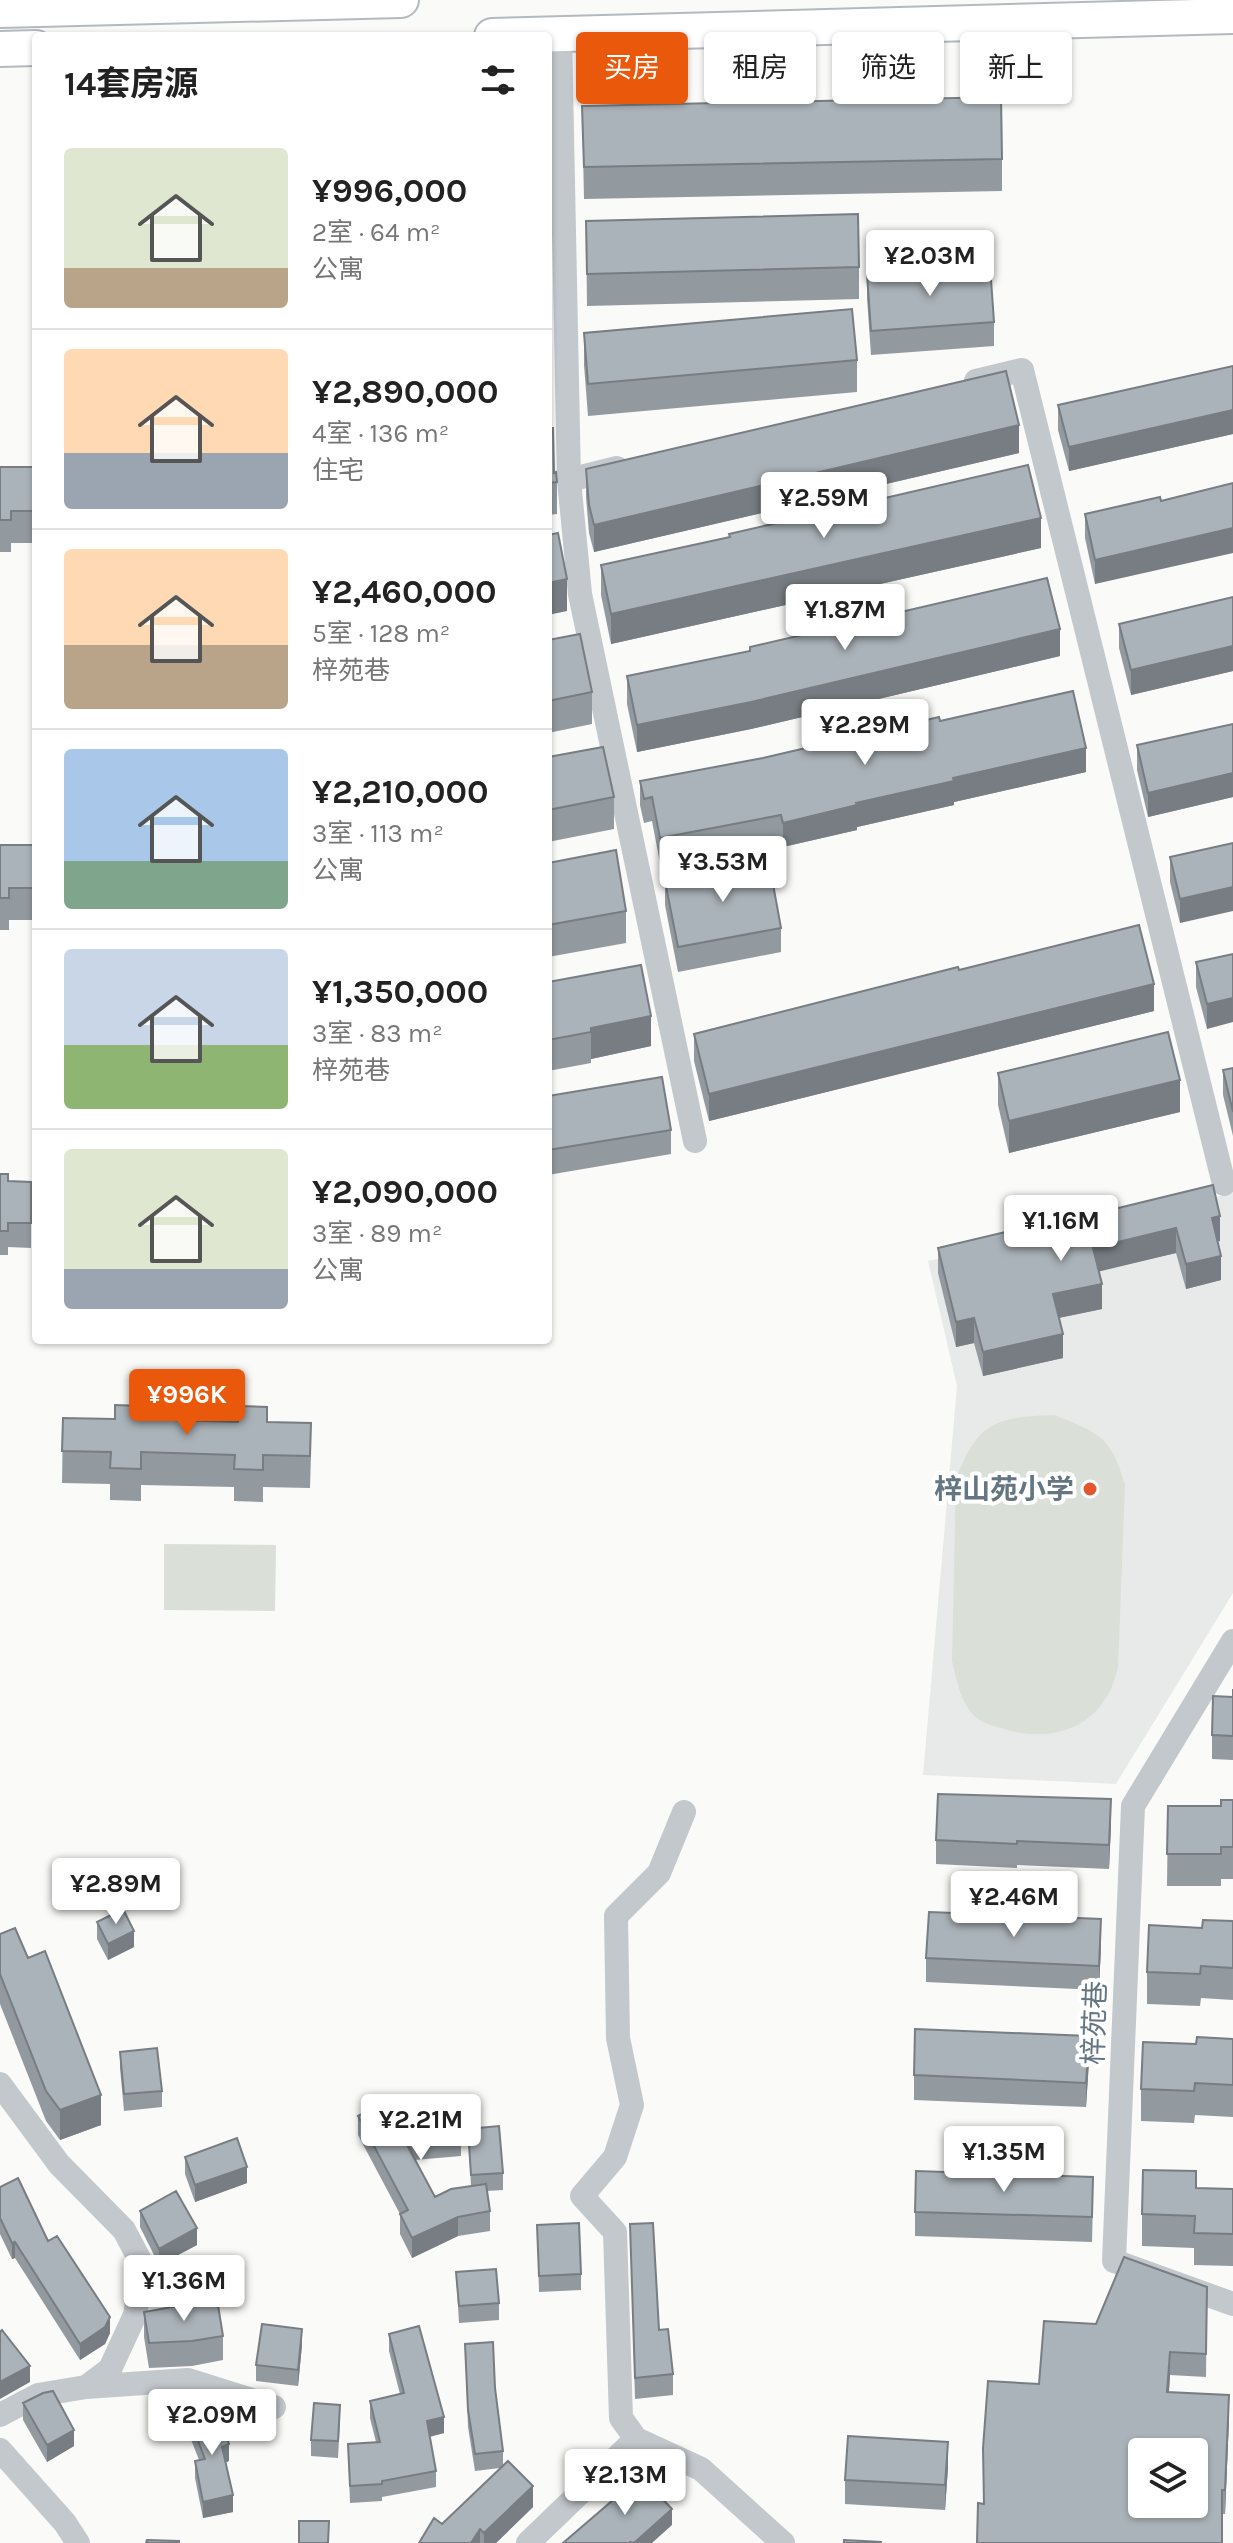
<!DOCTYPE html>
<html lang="zh">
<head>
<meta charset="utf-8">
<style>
	:root { --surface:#fff; --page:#f2f2f2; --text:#222; --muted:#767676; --line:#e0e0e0; --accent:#ea580c }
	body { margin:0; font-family:Karla,"Noto Sans SC",sans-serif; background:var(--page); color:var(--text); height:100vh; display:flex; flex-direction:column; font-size:30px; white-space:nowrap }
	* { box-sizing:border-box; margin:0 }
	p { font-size:26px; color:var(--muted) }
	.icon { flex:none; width:44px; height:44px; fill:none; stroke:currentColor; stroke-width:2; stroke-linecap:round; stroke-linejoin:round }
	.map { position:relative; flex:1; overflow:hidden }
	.sheet { position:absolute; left:32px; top:32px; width:520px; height:1312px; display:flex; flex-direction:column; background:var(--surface); border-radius:8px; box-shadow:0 2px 6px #0004 }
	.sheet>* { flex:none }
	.banner { position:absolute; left:576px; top:32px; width:536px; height:72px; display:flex; gap:16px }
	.buttons { position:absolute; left:1128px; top:2438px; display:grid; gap:16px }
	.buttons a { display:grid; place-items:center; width:80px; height:80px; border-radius:8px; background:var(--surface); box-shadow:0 2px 6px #0004; font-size:40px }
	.price { position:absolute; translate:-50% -68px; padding:0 18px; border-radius:8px; background:#fff; color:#222; font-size:26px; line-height:52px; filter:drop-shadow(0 2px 4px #0008) }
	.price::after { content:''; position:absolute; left:50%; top:48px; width:24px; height:18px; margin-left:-12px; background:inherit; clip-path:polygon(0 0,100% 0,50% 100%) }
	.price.active { background:var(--accent); color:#fff }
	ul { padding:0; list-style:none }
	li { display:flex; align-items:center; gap:24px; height:200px; padding:0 32px }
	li+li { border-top:2px solid var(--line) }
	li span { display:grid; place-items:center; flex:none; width:224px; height:160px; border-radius:8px; color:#555 }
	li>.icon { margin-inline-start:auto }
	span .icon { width:96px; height:96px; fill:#fffc; stroke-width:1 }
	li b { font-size:34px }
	h2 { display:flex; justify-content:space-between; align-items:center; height:96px; padding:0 32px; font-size:34px }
	.tag { padding:0 28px; border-radius:8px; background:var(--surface); box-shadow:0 2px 6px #0004; font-size:28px; line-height:72px }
	.tag.active { background:var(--accent); color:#fff }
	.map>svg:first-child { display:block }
	.built { fill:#e8e9e9 }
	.garden { fill:#dadfd7 }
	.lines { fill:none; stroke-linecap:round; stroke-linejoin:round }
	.secondary-casing { stroke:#b3babf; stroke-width:38 }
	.street { stroke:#c3c8cc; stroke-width:24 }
	.secondary { stroke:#fff; stroke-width:34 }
	.wall { fill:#929a9f }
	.shaded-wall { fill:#777d82 }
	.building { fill:#aab3b9; stroke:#777d82; stroke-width:2; fill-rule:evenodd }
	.poi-dot { fill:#e4572e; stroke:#fff; stroke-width:3 }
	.labels { text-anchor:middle; stroke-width:8; stroke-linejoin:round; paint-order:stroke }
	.poi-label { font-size:28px; font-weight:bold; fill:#657683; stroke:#fff; text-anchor:end }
	.street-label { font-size:28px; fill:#657683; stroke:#fff }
</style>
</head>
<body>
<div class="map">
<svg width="1233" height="2543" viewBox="0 0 1233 2543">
	<rect width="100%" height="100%" fill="#fafaf8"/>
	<path class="built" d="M1233,1193V1593L1116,1784L923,1775L957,1386L928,1261Z"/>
	<path class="garden" d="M1055,1415C1100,1434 1111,1436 1125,1485L1118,1667C1106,1724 1058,1745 1004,1729C990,1725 976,1722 968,1708C959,1695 956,1677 952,1661L956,1479C978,1421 996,1417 1055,1415Z
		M164,1544L276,1545L275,1611L164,1610Z"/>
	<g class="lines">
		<g class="secondary-casing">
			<path id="secondary" d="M0,10L401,0
				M492,36L1233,16
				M0,49L36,48"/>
		</g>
		<path class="street" d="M560,34L569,480L580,594L695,1141
			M976,381L1022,370L1224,1184
			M569,480L617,468
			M1233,1641L1133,1806L1114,2261L1233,2304
			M684,1812L659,1873L616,1916L618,2038L632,2105L615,2157L582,2196L615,2232L621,2418L636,2439L701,2469L783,2543
			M0,2084L59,2164L124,2230L143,2266L135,2315L110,2369L86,2387L38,2395L0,2415
			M86,2387L188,2380L274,2407
			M0,2450L65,2523L78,2543
			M528,2543L636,2439"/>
		<use href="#secondary" class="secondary"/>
	</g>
	<path class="wall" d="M582,106L1002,159V191L584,199Z
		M586,221L859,267V299L587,306Z
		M867,274L994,322V346L871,355L867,298Z
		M584,333L857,360V392L588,416L584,365Z
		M1233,366V434L1069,471L1058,430V405Z
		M548,428L554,473L557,482V514L548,515Z
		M1019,453L594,552L589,533L586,497V469Z
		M0,467H36V543H11V552H0Z
		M1160,497L1095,584L1085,538V514Z
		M1041,548L611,644L601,595V565Z
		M1233,597V671L1131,695L1119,648V624Z
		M548,640L592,692V724L548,733Z
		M750,647L1060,656L751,729L637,752L627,704V676L750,651Z
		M940,721L1086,772L954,802V805L857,827V830L783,847L781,840L660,863L652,821L644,823L640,805V781L763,758Z
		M1233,724V797L1148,817L1137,770V745Z
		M548,757L614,797V829L548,842Z
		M1233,843L1180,923L1170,882V857Z
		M0,845H36V920H9V930H0Z
		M548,863L626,911V943L548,957Z
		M665,881L781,928V952L678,972L665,905Z
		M1233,954L1207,1029L1196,987V962Z
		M959,970L1154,1011L709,1121L694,1061V1034Z
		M548,982L651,1046L591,1059V1063L548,1071Z
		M1233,1068V1136L1223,1095V1070Z
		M998,1073L1180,1112L1009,1153L998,1105Z
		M548,1096L671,1130V1154L548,1175Z
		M0,1174L8,1181L31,1182V1248L8,1247V1255H0Z
		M1213,1185L1220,1241H1217L1221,1280L1186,1289L1176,1253L1098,1271L1102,1309L1059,1318L1063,1358L983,1376L974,1343L956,1347L938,1273V1248L1036,1228Z
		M63,1418L267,1422L311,1455L310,1488L263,1487V1502L234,1501V1487L141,1485V1501L110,1500V1484L62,1483Z
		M1233,1689V1760L1212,1759V1735L1233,1697Z
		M1233,1800V1879H1221V1886H1167L1168,1806H1221Z
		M1111,1823L1109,1869L1017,1865V1868L936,1864V1840Z
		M1233,1921V2000L1201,1998L1200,2006L1147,2004V1972L1202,1928Z
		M97,1922L134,1947L108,1960L97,1939Z
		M0,1934L101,2125L60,2140L46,2121L0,2004Z
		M1101,1944L1099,1990L926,1982V1958Z
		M1233,2039V2117L1195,2115L1194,2123L1141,2121V2089L1196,2044Z
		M120,2052L162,2091V2107L124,2111L120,2068Z
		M1089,2061L1086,2107L914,2100V2075Z
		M386,2106L461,2136V2156L415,2160L435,2197L471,2186L468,2129L503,2173V2190L487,2191L490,2211V2231L458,2236L412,2258L400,2234V2214L358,2135V2116Z
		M185,2157L247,2183L195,2202L185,2174Z
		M0,2187L48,2241L110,2333L105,2344L80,2360L15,2258L12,2259L0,2234Z
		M1196,2188L1233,2189V2266L1194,2265V2248L1142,2246V2214Z
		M1093,2201L1092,2242L915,2236V2212Z
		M140,2211L197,2245L159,2265L140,2227Z
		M630,2224L659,2330L673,2374V2395L635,2399Z
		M537,2225L581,2274V2290L539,2292Z
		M456,2272L499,2303V2320L459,2323Z
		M1207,2287L1206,2377L1170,2375L1169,2393L1229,2418L1225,2514L984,2504L1039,2384L1096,2324Z
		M144,2312L223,2336V2360L192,2366L149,2368L144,2337Z
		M389,2334L444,2433L430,2437L436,2471V2487L382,2497V2501L350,2503L348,2444L376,2442L370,2418V2401L400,2394L389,2351Z
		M465,2344L495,2388L503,2451V2466L533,2507L496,2543H419L442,2524L500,2468L475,2471L468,2427Z
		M302,2345L298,2386L256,2381V2365Z
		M23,2403L74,2446L47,2462L23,2420Z
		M190,2420L229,2461L226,2462L233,2512L203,2518L195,2478V2461L199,2460L190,2437Z
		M340,2422L338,2458L311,2456V2440Z
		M948,2467L945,2510L845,2504V2480Z"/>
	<path class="shaded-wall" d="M1233,410V434L1069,471V447Z
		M1019,425V453L594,552V525Z
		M1041,518V548L611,644V614Z
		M1233,528V553L1095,584V560Z
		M567,579V611L548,615V583Z
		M1060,629V656L751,729L637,752V725Z
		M1233,646V671L1131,695V670Z
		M1086,748V772L954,802V805L857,827V830L783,847V823L953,778Z
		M1233,773V797L1148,817V793Z
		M1233,887V911L1180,923V899Z
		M1154,984V1011L709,1121V1094Z
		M1233,998V1022L1207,1029V1004Z
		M651,1016V1046L591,1059V1028Z
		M1180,1080V1112L1009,1153V1121Z
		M1220,1216V1241L1212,1243V1218Z
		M1176,1228V1253L1093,1273V1248Z
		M1221,1256V1280L1186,1289V1264Z
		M1102,1284V1309L1053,1319V1294Z
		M974,1318V1343L956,1347V1322Z
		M1063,1334V1358L983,1376V1352Z
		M1111,1799V1823L1109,1869V1845Z
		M1101,1919V1944L1099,1990V1966Z
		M134,1931V1947L108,1960V1944Z
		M1089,2036V2061L1086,2107V2083Z
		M101,2095V2125L60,2140V2110Z
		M247,2167V2183L195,2202V2185Z
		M458,2217V2236L412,2258V2238Z
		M197,2228V2245L159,2265V2249Z
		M15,2242V2258L12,2259V2243Z
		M110,2317V2333L105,2344L80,2360V2344Z
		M302,2329V2345L298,2386V2370Z
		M1170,2352V2375L1167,2416V2392Z
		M30,2366V2382L0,2399V2382Z
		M1229,2395V2418L1225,2514V2490Z
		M444,2417V2433L427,2437V2421Z
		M74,2430V2446L47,2462V2445Z
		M948,2442V2467L945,2510V2485Z
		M229,2444V2461L222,2464V2447Z
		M533,2486V2507L496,2543H484V2533Z
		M233,2495V2512L203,2518V2502Z
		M672,2509V2525L652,2543H634Z
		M480,2529V2543H471Z"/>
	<path class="building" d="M1001,97L1002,159L584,167L582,106Z
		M858,214L859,267L587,274L586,221Z
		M990,265L994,322L871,331L867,274Z
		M852,309L857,360L588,384L584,333Z
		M1233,366V410L1069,447L1058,405Z
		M1006,371L1019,425L594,525L589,505L586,469Z
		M548,428H553L554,473L556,472L557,482L548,483Z
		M1028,465L1041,518L611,614L601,565L730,537L729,534Z
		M0,467H36V511H11V520H0Z
		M1233,483V528L1095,560L1085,514L1160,497L1161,501Z
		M558,533L567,579L548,583V535Z
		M1047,578L1060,629L751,702L637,725L627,676L750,651V647Z
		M1233,597V646L1131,670L1119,624Z
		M580,634L592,692L548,701V640Z
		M1073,691L1086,748L953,778L954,781L856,803L857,805L783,823L781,815L660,838L652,797L644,799L640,781L763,758L939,717L940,721Z
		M1233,724V773L1148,793L1137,745Z
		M603,747L614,797L548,810V757Z
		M1233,843V887L1180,899L1170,857Z
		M0,845H36V888H9V898H0Z
		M616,850L626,911L548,925V863Z
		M769,862L781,928L678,947L665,881Z
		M1139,925L1154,984L709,1094L694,1034L958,967L959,970Z
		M1233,954V998L1207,1004L1196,962Z
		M641,965L651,1016L591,1028V1032L548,1040V982Z
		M1168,1032L1180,1080L1009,1121L998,1073Z
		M1233,1068V1112L1223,1070Z
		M662,1077L671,1130L548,1150V1096Z
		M0,1174H8V1181L31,1182V1223H8V1231H0Z
		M1213,1185L1220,1216L1212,1218L1221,1256L1186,1264L1176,1228L1093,1248L1102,1284L1053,1294L1063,1334L983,1352L974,1318L956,1322L938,1248L1035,1225L1036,1228Z
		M115,1405L143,1406V1419L238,1422V1406L267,1407V1422L311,1423L310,1456L263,1455V1470L234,1469L235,1455L141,1452V1469L110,1468L111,1452L62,1451L63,1418L115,1419Z
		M1233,1689V1736L1212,1735L1213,1696L1233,1697Z
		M938,1794L1111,1799L1109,1845L1017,1841V1844L936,1840Z
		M1221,1800H1233V1847H1221V1854H1167L1168,1806H1221Z
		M123,1909L134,1931L108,1944L97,1922Z
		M929,1912L1101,1919L1099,1966L926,1958Z
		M1203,1920L1233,1921V1968L1201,1966L1200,1974L1147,1972L1149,1925L1202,1928Z
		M15,1928L28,1958L45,1951L101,2095L60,2110L46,2091L0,1974V1934Z
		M915,2029L1089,2036L1086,2083L914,2075Z
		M1197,2037L1233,2039V2085L1195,2083L1194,2091L1141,2089L1143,2042L1196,2044Z
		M157,2048L162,2091L124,2094L120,2052Z
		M384,2102L386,2106L459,2103L461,2136L405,2141L435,2197L451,2189L486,2184L490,2211L458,2217L412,2238L400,2214L408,2210L358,2116Z
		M499,2126L503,2173L471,2175L468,2129Z
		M237,2138L247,2167L195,2185L185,2157Z
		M1143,2170L1196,2171V2188L1233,2189V2234L1194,2233L1195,2216L1142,2214Z
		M916,2171L1093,2177L1092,2217L915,2212Z
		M18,2178L48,2241L57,2236L110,2317L105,2327L80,2344L15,2242L12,2243L0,2218V2187Z
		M176,2191L197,2228L159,2249L140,2211Z
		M579,2223L581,2274L539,2276L537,2225Z
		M653,2223L659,2330L668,2329L673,2374L635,2378L630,2224Z
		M1124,2257L1207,2287L1206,2354L1170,2352L1167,2392L1229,2395L1225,2490H1222V2543H977L978,2503L984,2504L983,2448L988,2381L1039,2384L1044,2321L1096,2324ZM1142,2452H1194V2504H1142Z
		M496,2269L499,2303L459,2306L456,2272Z
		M217,2299L223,2336L192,2341L149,2343L144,2312Z
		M262,2324L302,2329L298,2370L256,2365Z
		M419,2326L444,2417L427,2421L436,2471L382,2481V2484L350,2486L348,2444L380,2442L370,2401L404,2393L389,2334Z
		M2,2330L30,2366L0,2382V2332Z
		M493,2342L495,2388L503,2451L475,2454L468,2410L465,2344Z
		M53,2391L74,2430L47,2445L23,2403L43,2393Z
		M314,2403L340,2405L338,2441L311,2440Z
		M216,2410L229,2444L222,2447L233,2495L203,2502L195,2461L205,2459L190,2420Z
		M848,2436L948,2442L945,2485L845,2480Z
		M508,2461L533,2486L484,2533L480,2529L471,2543H419L434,2518L442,2524Z
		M641,2476L672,2509L634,2543L630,2542L629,2543H563Z
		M299,2521H329L328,2543H299Z
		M147,2540L179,2541V2543H146Z
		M844,2540L882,2542L844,2543Z"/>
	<circle class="poi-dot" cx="1090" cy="1489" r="8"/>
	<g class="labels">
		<g class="poi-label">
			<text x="1074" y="1499">梓山苑小学</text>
		</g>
		<g class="street-label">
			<text transform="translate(1094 2023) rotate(-88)" y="10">梓苑巷</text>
		</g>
	</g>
</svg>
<div class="buttons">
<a><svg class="icon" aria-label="layers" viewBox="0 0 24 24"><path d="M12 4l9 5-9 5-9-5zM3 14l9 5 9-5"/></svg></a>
</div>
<b class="price" style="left:930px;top:298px">¥2.03M</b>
<b class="price" style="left:824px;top:540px">¥2.59M</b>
<b class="price" style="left:845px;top:652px">¥1.87M</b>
<b class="price" style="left:865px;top:767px">¥2.29M</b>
<b class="price" style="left:723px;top:904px">¥3.53M</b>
<b class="price" style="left:1061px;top:1263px">¥1.16M</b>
<b class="price active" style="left:187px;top:1437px">¥996K</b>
<b class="price" style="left:116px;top:1926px">¥2.89M</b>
<b class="price" style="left:1014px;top:1939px">¥2.46M</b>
<b class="price" style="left:421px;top:2162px">¥2.21M</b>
<b class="price" style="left:1004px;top:2194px">¥1.35M</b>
<b class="price" style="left:184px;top:2323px">¥1.36M</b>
<b class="price" style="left:212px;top:2457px">¥2.09M</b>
<b class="price" style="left:625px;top:2517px">¥2.13M</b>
<div class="banner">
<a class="tag active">买房</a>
<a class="tag">租房</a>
<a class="tag">筛选</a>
<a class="tag">新上</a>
</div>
<section class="sheet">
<h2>14套房源<svg class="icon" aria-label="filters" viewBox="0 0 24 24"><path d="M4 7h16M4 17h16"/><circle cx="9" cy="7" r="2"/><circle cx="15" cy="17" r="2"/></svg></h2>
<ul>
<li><span style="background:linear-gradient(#dfe7d0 75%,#b9a48a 0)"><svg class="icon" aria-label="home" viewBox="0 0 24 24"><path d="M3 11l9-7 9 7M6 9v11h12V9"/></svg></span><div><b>¥996,000</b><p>2室 · 64 m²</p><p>公寓</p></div></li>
<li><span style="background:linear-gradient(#ffd9b3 65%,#9aa5b1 0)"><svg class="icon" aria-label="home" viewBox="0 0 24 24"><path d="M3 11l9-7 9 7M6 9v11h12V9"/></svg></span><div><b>¥2,890,000</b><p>4室 · 136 m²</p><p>住宅</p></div></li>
<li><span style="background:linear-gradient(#ffd9b3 60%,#b9a48a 0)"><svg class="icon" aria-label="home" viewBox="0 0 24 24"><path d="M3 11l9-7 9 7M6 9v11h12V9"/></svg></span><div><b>¥2,460,000</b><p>5室 · 128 m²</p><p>梓苑巷</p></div></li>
<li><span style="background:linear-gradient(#a9c7e8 70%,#7fa58c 0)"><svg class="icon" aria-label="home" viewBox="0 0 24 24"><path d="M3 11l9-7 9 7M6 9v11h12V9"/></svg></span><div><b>¥2,210,000</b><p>3室 · 113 m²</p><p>公寓</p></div></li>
<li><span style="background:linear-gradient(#c9d6e8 60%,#8fb573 0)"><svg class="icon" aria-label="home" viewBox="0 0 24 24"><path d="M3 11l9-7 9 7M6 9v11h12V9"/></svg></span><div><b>¥1,350,000</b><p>3室 · 83 m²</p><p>梓苑巷</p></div></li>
<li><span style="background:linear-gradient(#dfe7d0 75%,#9aa5b1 0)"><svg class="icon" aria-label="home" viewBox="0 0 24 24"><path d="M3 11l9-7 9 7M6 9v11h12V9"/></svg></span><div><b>¥2,090,000</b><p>3室 · 89 m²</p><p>公寓</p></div></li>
</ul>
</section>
</div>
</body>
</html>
